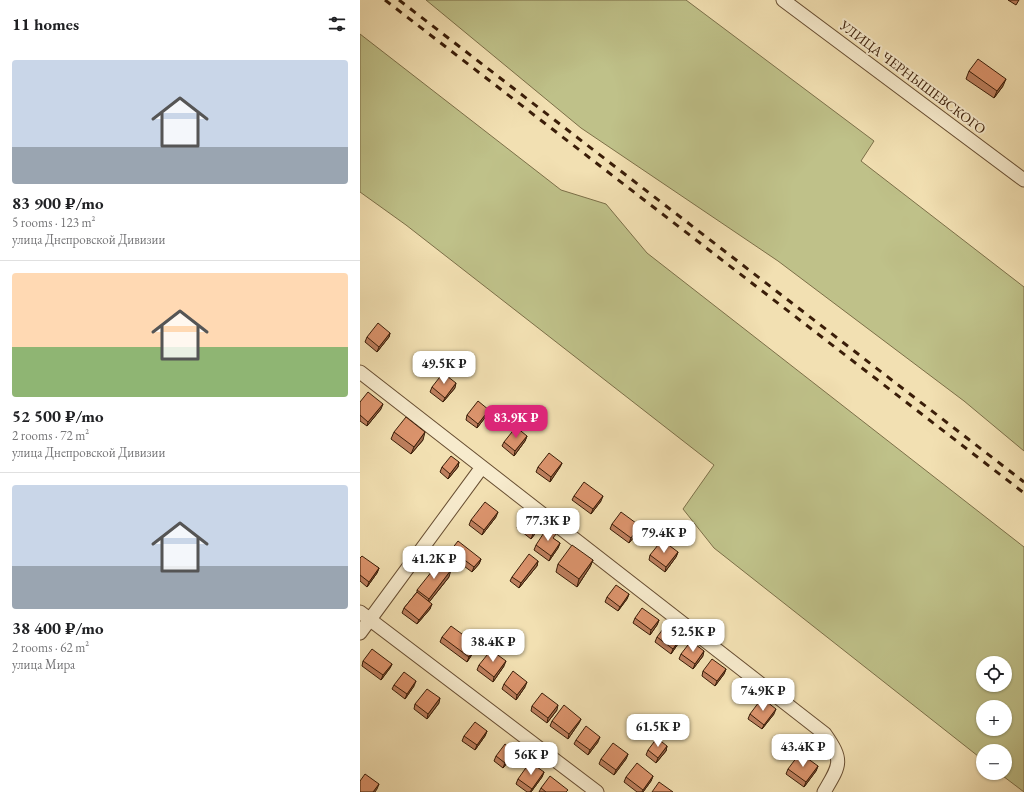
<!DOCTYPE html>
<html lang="en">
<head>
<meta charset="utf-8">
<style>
	:root { --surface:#fff; --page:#f6f6f6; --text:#202124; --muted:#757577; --line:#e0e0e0; --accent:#db2777 }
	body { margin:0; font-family:"EB Garamond",serif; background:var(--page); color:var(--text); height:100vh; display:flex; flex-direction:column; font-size:15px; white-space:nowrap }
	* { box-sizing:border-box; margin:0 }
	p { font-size:13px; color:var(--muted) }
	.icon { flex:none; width:22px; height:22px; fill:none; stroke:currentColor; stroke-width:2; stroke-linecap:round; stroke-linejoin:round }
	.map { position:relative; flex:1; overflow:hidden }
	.sheet { display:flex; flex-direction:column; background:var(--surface); width:360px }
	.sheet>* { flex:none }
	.controls { position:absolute; left:616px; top:656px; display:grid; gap:8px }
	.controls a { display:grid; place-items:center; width:36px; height:36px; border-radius:50%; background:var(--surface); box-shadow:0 1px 3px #0004; font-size:20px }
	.price { position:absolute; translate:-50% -34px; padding:0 9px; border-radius:8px; background:#fff; color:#222; font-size:13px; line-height:26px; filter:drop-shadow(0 1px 2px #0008) }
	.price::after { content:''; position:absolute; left:50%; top:24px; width:12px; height:9px; margin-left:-6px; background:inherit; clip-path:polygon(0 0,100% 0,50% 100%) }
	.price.current { background:var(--accent); color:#fff }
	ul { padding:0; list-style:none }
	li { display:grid; align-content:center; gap:8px; height:212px; padding:0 12px }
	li+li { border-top:1px solid var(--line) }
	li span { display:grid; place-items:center; height:124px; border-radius:4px; color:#555 }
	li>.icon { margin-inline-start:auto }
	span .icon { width:72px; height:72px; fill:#fffc; stroke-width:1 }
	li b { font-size:17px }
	h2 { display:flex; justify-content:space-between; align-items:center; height:48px; padding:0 12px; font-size:17px }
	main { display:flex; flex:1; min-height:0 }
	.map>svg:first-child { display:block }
	.green { fill:#bfc189; stroke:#7c6f48; fill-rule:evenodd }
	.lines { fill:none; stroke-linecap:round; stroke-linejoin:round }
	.minor-casing { stroke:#684e32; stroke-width:15 }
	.minor { stroke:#f7ebcd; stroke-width:13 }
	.rail { stroke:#3a1d08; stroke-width:3; stroke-dasharray:7 7; stroke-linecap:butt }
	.wall { fill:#bd7f5e; stroke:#3a1d08 }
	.shaded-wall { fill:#9a684c; stroke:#3a1d08 }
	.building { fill:#dc946d; stroke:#3a1d08 }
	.labels { text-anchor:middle; stroke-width:4; stroke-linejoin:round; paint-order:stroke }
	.street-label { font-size:14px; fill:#3a1d08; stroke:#f7ebcd }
</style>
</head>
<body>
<main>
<section class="sheet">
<h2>11 homes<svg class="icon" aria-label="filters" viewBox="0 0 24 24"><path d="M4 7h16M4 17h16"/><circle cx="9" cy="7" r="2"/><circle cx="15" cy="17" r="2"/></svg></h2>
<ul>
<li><span style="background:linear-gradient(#c9d6e8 70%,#9aa5b1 0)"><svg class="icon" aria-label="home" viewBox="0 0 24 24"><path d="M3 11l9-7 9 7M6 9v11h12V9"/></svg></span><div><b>83 900 ₽/mo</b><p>5 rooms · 123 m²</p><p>улица Днепровской Дивизии</p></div></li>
<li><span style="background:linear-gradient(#ffd9b3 60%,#8fb573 0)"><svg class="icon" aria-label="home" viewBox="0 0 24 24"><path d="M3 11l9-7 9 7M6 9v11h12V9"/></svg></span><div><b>52 500 ₽/mo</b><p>2 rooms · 72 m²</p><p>улица Днепровской Дивизии</p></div></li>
<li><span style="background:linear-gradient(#c9d6e8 65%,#9aa5b1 0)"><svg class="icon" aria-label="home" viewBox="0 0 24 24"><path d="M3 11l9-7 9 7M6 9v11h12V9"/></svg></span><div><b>38 400 ₽/mo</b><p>2 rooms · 62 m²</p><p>улица Мира</p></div></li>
</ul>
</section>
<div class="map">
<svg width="664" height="792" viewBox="0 0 664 792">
	<rect width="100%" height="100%" fill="#f2e0b2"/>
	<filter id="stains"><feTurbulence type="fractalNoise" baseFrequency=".005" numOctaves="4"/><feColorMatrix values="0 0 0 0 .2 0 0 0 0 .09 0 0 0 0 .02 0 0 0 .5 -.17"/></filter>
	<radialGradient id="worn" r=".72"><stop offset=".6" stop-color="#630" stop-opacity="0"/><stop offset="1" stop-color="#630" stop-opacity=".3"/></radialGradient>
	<path class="green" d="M66,0H326L514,141L501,161L664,287V451L604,401L418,261L221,128Z
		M0,34L201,190L246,204L287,253L664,547V792L639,773H645V751H623V760L354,548L323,509L354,465L46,225L0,192ZM623,663H645V685H623ZM623,707H645V729H623Z"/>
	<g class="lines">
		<g class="minor-casing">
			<path id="minor" d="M423,0L664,180
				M0,372L465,734C484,761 480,765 464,792
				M0,612L237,792
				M0,633L122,467"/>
		</g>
		<use href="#minor" class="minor"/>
		<path class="rail" d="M25,0L664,493
			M39,0L664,482"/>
	</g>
	<path class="wall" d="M648,0H659L656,5Z
		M609,71L643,86L634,98L606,79Z
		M30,333L29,337L17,352L5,342L7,337Z
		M72,387L95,388L83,402L70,392Z
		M0,402L21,409L7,426L0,421Z
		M107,415H127L117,428L106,420Z
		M34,432L63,440L51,454L31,439Z
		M167,436L165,441L154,456L142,446L144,442Z
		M99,462L98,467L88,479L80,472L82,467Z
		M202,463L200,467L190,482L176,472L178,467Z
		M214,496L241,501L231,514L212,500Z
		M136,517L122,535L109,525L111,520Z
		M182,521L181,526L171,539L157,528L159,523Z
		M252,524L280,526L279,531L269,543L250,529Z
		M194,539L200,543L198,548L189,561L174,550L176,545Z
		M91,550L121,559L119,564L112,572L89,555Z
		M318,552L316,557L305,572L289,560L290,555Z
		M0,558L19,568L17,573L7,587L0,581Z
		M233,560L230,567L217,587L196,572L198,564Z
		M178,561L177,566L159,588L150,581L152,577Z
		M89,577L69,602L70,609L57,624L42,613L44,608L57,592V590Z
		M269,594L267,599L258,611L245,602L247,597Z
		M275,618L299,620L297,625L290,635L273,623Z
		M322,636L320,641L311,654L295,642L297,637Z
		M82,637L117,645L115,650L107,662L80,642Z
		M321,654L343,656L333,669L319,659Z
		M3,661L32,664L30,668L21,680L2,666Z
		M119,665L144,666L133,682L117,670Z
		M366,669L364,674L355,686L342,676L343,671Z
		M144,684L165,687L156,700L142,689Z
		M34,685L54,686L45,699L32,689Z
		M79,703L67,719L54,709L55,704Z
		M172,706L197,710L187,723L171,711Z
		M390,714H414L402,729L388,719Z
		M221,719L219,723L208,739L190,726L192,721Z
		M127,731L125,736L115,750L102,741L104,736Z
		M216,740L238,742L228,755L214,744Z
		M307,746L306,751L296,763L286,755L288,750Z
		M154,751L153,756L143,768L134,761L136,756Z
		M268,754L266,759L254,775L239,764L241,759Z
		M458,766L456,771L444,787L426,774L428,769Z
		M184,772L182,777L171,792H167L156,784L158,779Z
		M293,776L291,781L283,792H277L264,782L266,777Z
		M181,788L207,792H179Z"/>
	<path class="shaded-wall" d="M646,79L643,86L634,98L637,91Z
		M30,333L29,337L17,352L19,347Z
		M96,383L95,388L83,402L85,398Z
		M23,404L21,409L7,426L8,422Z
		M129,410L127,415L117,428L118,424Z
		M65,432L63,440L51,454L54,447Z
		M167,436L165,441L154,456L155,451Z
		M99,462L98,467L88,479L90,474Z
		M202,463L200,467L190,482L191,477Z
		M243,496L241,501L231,514L233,509Z
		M138,512L136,517L122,535L124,530Z
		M182,521L181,526L171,539L173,534Z
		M280,526L279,531L269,543L271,538Z
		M200,543L198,548L189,561L191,556Z
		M318,552L316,557L305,572L306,567Z
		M121,559L119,564L112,572L114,567Z
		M233,560L230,567L217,587L219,579Z
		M178,561L177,566L159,588L161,583Z
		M19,568L17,573L7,587L9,582Z
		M91,570L89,577L66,606L69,599Z
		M269,594L267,599L258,611L260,607Z
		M72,604L70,609L57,624L59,620Z
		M299,620L297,625L290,635L291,630Z
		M322,636L320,641L311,654L313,649Z
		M117,645L115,650L107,662L109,657Z
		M344,651L343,656L333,669L335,664Z
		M146,661L144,666L133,682L134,677Z
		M32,664L30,668L21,680L23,675Z
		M366,669L364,674L355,686L357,681Z
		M56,681L54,686L45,699L47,694Z
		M167,682L165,687L156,700L157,695Z
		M80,698L79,703L67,719L68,714Z
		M198,705L197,710L187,723L188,718Z
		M416,709L414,714L402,729L404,725Z
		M221,719L219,723L208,739L209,734Z
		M127,731L125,736L115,750L117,745Z
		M240,737L238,742L228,755L230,750Z
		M307,746L306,751L296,763L298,758Z
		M154,751L153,756L143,768L145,763Z
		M268,754L266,759L254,775L256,770Z
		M458,766L456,771L444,787L446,782Z
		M184,772L182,777L171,792H170L172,789Z
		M293,776L291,781L283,792H282L283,790Z
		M19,784L17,789L15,792H13Z"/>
	<path class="building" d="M618,59L646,79L637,91L609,71Z
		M18,323L30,333L19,347L7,337Z
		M83,373L96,383L85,398L72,387Z
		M8,392L23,404L8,422L0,415V402Z
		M118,401L129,410L118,424L107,415Z
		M46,417L65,432L54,447L34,432Z
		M156,427L167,436L155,451L144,442Z
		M189,453L202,463L191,477L178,467Z
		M91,456L99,462L90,474L82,467Z
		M224,482L243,496L233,509L214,496Z
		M125,502L138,512L124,530L111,520Z
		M168,511L182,521L173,534L159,523Z
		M261,512L280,526L271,538L252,524Z
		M187,528L196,534L193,538L200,543L191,556L176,545Z
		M302,540L318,552L306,567L290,555Z
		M98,541L121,559L114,567L91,550Z
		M212,545L233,560L219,579L198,564Z
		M169,554L178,561L161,583L152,577Z
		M2,556L19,568L9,582L0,575V558Z
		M80,561L91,570L69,599L57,590Z
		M256,585L269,594L260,607L247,597Z
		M57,592L72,604L59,620L44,608Z
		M282,608L299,620L291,630L275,618Z
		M306,625L322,636L313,649L297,637Z
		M91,626L117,645L109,657L82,637Z
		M331,641L344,651L335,664L321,654Z
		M12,649L32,664L23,675L3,661Z
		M131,650L146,661L134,677L119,665Z
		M352,659L366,669L357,681L343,671Z
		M153,671L167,682L157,695L144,684Z
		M44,672L56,681L47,694L34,685Z
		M67,689L80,698L68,714L55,704Z
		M182,693L198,705L188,718L172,706Z
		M402,698L416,709L404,725L390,714Z
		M204,705L221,719L209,734L192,721Z
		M115,722L127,731L117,745L104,736Z
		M226,726L240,737L230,750L216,740Z
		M297,738L307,746L298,758L288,750Z
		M253,743L268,754L256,770L241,759Z
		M145,744L154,751L145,763L136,756Z
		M440,753L458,766L446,782L428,769Z
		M170,762L184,772L172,789L158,779Z
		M277,763L293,776L283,790L266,777Z
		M5,774L19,784L13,792H0V781Z
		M190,776L208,790L206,792H186L181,788Z
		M299,782L313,792H292Z"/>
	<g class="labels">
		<g class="street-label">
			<text transform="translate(553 77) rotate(37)" y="5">УЛИЦА ЧЕРНЫШЕВСКОГО</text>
		</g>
	</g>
	<rect width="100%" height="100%" filter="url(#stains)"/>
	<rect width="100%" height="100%" fill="url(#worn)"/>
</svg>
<div class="controls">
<a><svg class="icon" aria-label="locate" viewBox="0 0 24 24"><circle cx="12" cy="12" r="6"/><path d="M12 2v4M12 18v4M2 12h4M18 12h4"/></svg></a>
<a>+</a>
<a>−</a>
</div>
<b class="price" style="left:84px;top:385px">49.5K ₽</b>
<b class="price current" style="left:156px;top:439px">83.9K ₽</b>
<b class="price" style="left:188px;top:542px">77.3K ₽</b>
<b class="price" style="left:304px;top:554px">79.4K ₽</b>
<b class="price" style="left:74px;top:580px">41.2K ₽</b>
<b class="price" style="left:333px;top:653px">52.5K ₽</b>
<b class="price" style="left:133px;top:663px">38.4K ₽</b>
<b class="price" style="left:403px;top:712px">74.9K ₽</b>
<b class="price" style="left:298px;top:748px">61.5K ₽</b>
<b class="price" style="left:443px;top:768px">43.4K ₽</b>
<b class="price" style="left:171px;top:776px">56K ₽</b>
</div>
</main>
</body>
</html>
